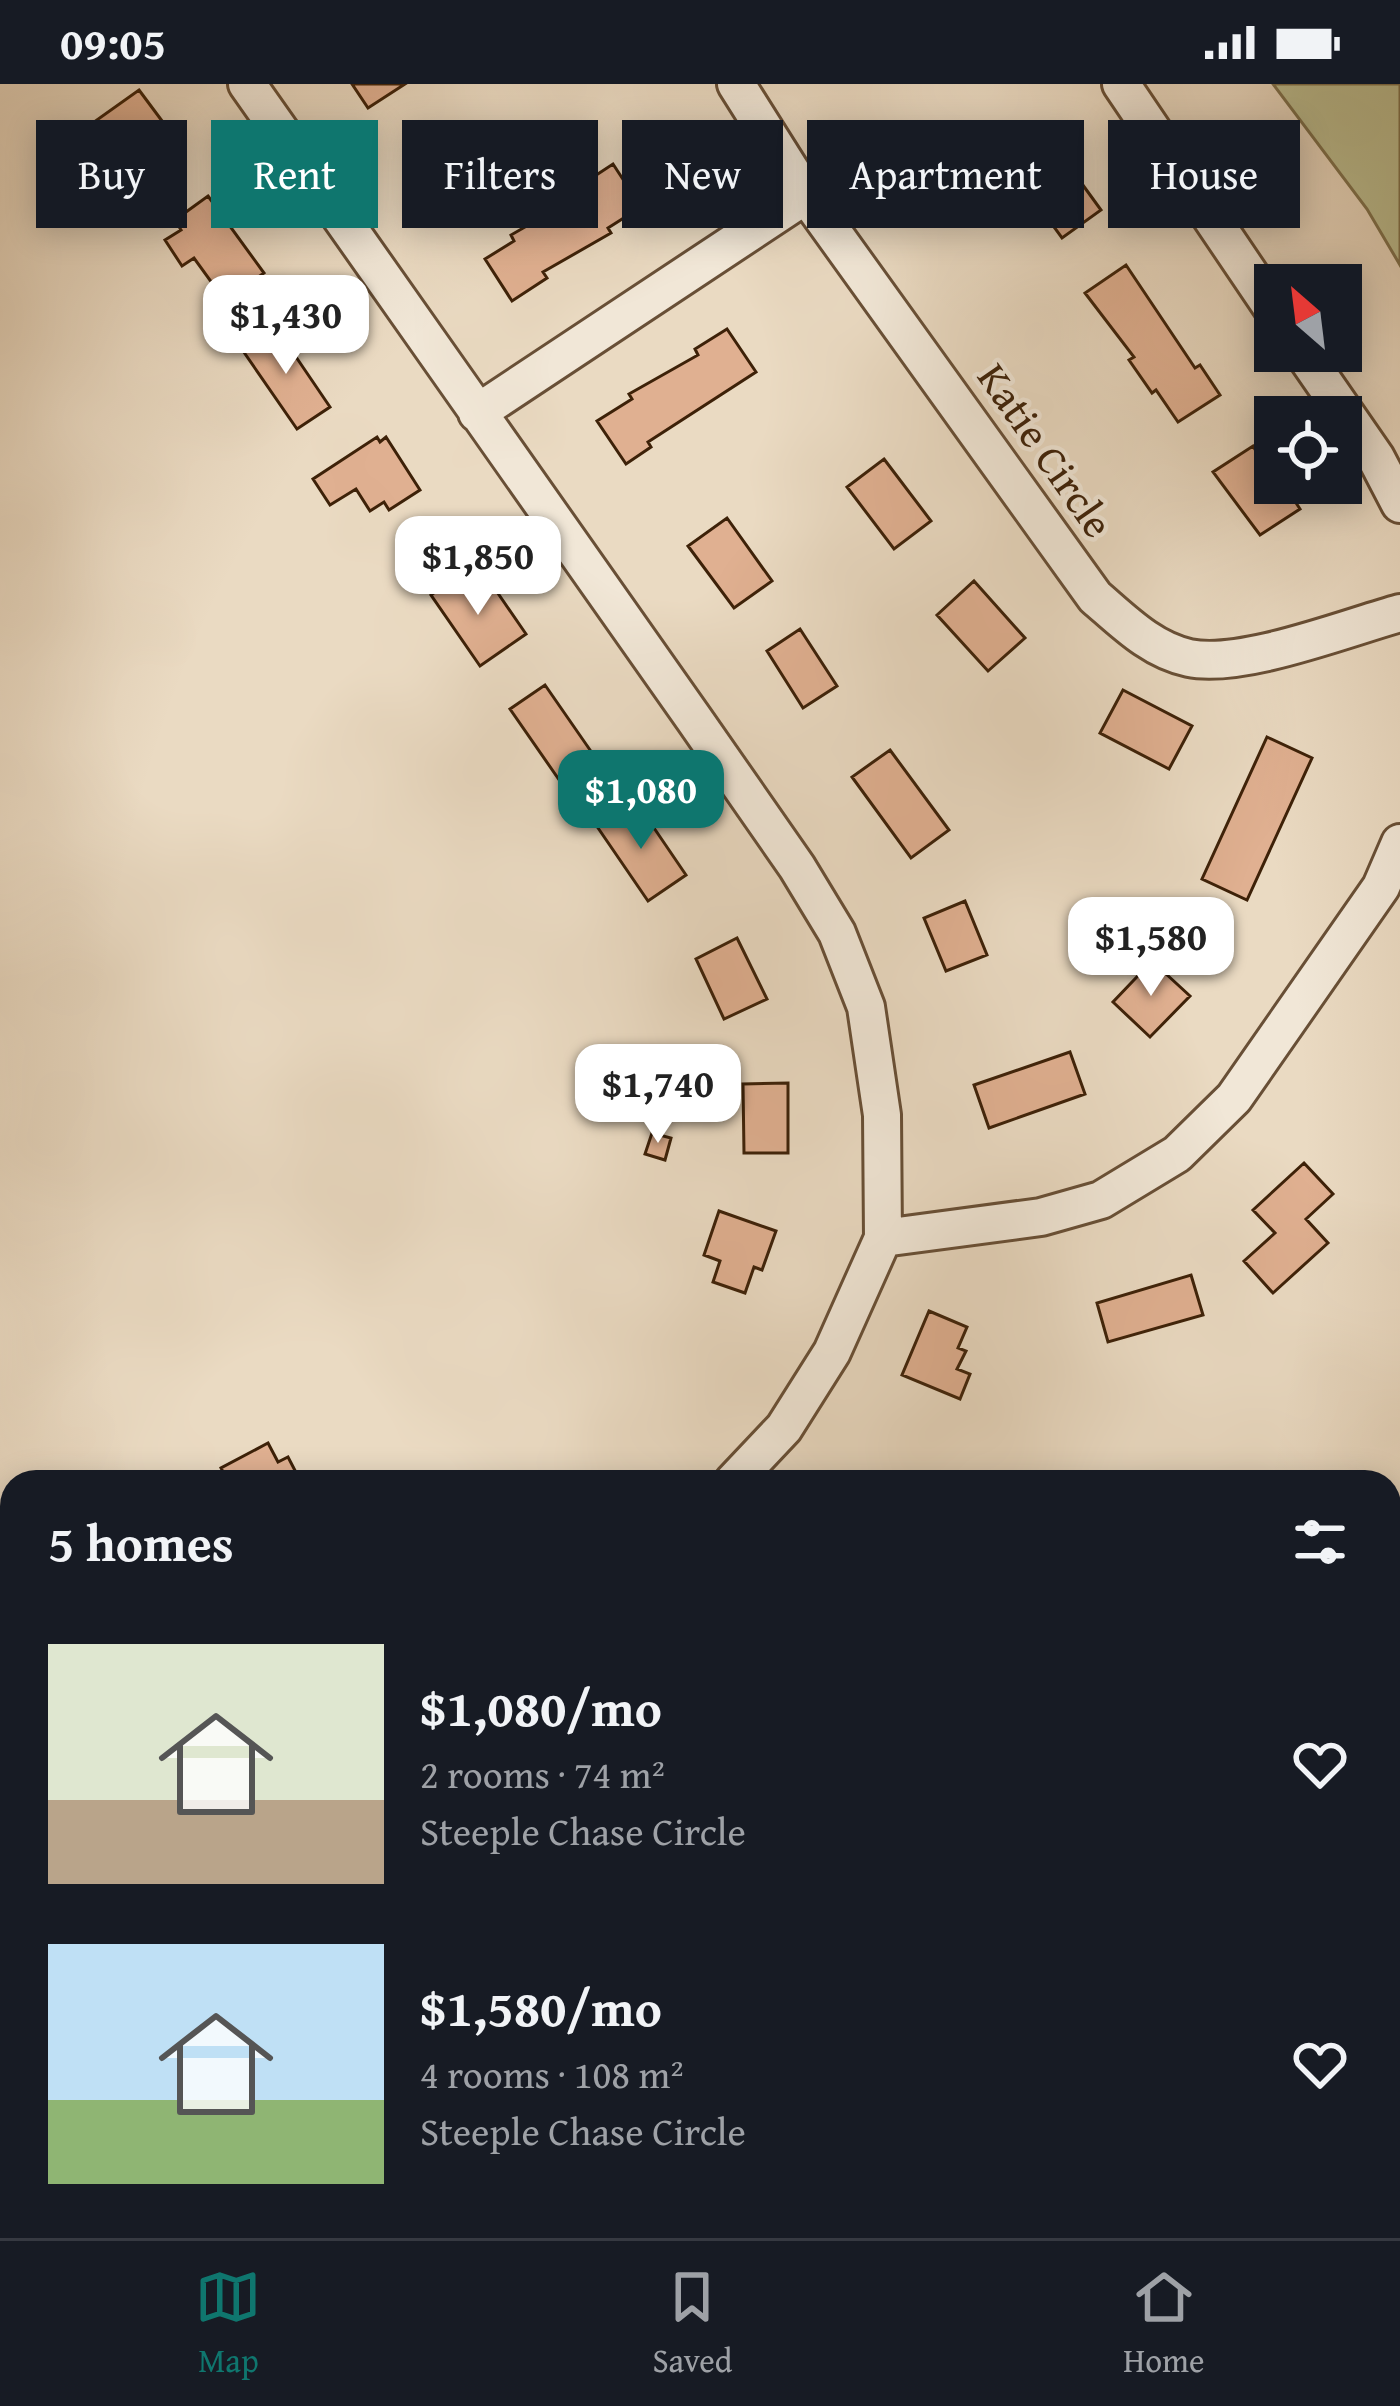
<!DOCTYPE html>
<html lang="en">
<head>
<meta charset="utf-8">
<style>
	:root { --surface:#171b24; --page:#242831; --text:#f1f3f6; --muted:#9ea1a6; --line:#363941; --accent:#0f766e }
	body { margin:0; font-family:"Gentium Book Plus",serif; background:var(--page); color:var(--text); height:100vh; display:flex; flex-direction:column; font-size:45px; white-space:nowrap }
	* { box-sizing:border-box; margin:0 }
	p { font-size:39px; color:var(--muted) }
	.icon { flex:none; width:66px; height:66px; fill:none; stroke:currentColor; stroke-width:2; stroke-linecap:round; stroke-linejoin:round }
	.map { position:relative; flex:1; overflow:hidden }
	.side { position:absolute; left:0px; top:1386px; width:1401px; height:768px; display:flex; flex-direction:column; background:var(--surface); border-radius:36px 36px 0 0; box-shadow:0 6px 30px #0003 }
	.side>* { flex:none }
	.banner { position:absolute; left:36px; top:36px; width:1329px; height:108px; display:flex; gap:24px }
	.needle { width:78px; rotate:332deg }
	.buttons { position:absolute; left:1254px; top:180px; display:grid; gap:24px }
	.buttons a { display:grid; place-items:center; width:108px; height:108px; border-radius:0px; background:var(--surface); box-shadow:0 6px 30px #0003; font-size:60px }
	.price { position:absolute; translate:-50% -102px; padding:0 27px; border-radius:24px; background:#fff; color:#222; font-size:39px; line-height:78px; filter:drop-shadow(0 3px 6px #0008) }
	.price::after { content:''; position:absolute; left:50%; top:72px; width:36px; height:27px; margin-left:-18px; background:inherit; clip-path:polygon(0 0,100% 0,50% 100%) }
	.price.active { background:var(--accent); color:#fff }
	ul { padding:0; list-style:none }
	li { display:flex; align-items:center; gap:36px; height:300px; padding:0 48px }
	li span { display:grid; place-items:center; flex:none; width:336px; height:240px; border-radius:0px; color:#555 }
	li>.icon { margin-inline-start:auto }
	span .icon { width:144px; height:144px; fill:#fffc; stroke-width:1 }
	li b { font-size:51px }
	h2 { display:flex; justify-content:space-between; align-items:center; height:144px; padding:0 48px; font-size:51px }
	.chip { padding:0 42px; border-radius:0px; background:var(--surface); box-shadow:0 6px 30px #0003; font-size:42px; line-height:108px }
	.chip.active { background:var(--accent); color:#fff }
	.status { display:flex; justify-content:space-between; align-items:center; height:84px; padding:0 60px; background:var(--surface); direction:ltr }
	.status svg { height:33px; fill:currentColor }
	.dock { display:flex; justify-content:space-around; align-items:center; height:168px; border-top:3px solid var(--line); background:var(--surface); font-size:33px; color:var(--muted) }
	.dock a { display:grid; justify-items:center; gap:6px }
	.dock .active { color:var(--accent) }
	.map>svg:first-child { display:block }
	.green { fill:#babe92; stroke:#7c704d; stroke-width:3 }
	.building { fill:#e0b091; stroke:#3d2108; stroke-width:3 }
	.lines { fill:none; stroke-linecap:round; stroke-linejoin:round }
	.street-casing { stroke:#684f36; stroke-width:42 }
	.secondary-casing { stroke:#3d2108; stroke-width:57 }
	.street { stroke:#f1e7d7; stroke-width:36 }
	.secondary { stroke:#f1e7d7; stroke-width:51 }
	.labels { text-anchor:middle; stroke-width:9; stroke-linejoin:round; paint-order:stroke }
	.street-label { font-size:42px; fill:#3d2108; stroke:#f1e7d7 }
</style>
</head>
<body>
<div class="status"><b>09:05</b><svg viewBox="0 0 49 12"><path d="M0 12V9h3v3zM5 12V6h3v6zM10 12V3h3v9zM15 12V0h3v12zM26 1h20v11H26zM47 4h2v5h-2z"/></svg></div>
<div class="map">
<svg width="1400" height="2154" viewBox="0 0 1400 2154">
	<rect width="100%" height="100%" fill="#eadac2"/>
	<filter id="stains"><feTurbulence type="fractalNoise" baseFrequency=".00167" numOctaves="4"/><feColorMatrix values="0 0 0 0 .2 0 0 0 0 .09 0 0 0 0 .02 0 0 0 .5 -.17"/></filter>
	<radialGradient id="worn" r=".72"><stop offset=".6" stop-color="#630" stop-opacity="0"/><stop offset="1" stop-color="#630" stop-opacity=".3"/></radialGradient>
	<path class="green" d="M1273,0H1400V181L1367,125Z
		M1389,2102L1400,2106V2154H1249L1248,2142H1389Z
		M521,2142H1135L1134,2154H527Z"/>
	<path class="building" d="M352,0H405L368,24Z
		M139,6L174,53L150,71L157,80L136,96L94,38Z
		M1056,64L1101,126L1062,154L1017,92Z
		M613,80L641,123L608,144L611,149L543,188L547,194L512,217L485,175L514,157L511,151L579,112L575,105Z
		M208,112L264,189L225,217L194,174L182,182L165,156L181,146L175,136Z
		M1126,181L1195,284L1200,281L1220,311L1178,338L1156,306L1152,309L1129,276L1134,273L1085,209Z
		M275,242L330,323L297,345L241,264Z
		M727,245L756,288L648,358L651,363L626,380L597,337L632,315L629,310L698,271L695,265Z
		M377,353L380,358L386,353L420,406L389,426L384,418L370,427L356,405L330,421L313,395Z
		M1253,362L1275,399H1283L1300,425L1260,451L1213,388Z
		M884,375L931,437L894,465L847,403Z
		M727,434L772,497L734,524L688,462Z
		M466,486L484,512L495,505L526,550L480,582L431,511Z
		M974,497L1025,554L988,587L937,531Z
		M800,545L837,602L803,624L767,567Z
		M545,601L597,676L562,700L510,625Z
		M1123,606L1192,642L1169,685L1100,649Z
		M1267,653L1312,674L1247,816L1202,795Z
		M890,666L949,746L911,774L852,693Z
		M629,720L648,748L654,744L686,791L648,817L596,741Z
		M965,817L987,871L946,887L924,834Z
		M737,854L767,915L724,935L696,875Z
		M1152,877L1190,912L1150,953L1113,918Z
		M1070,968L1085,1010L989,1044L974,1001Z
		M788,999V1069H744L743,1000Z
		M652,1049L671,1054L665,1076L645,1070Z
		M1304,1079L1333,1110L1306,1135L1328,1159L1273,1209L1244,1177L1275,1149L1253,1126Z
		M719,1127L776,1147L762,1186L754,1183L745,1209L713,1198L720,1177L704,1171Z
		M1191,1191L1203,1231L1108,1258L1097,1219Z
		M929,1227L967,1243L958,1264L966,1267L957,1285L970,1290L960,1315L902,1291Z
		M268,1359L278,1378L288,1373L301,1398H228L221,1384Z
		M0,1778L5,1779L1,1799L12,1801V1853L0,1851Z
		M0,1923L12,1925V1991L8,2020L0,2019Z"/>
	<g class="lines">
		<g class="street-casing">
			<path id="street" d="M247,0L694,635L797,783L837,849L866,923L882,1031L883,1154L1041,1133L1101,1116L1177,1070L1234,1014L1381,803L1400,759
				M736,0L806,111L1095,513C1123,537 1151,566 1189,574C1242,585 1346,544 1400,529
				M1121,0L1275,228
				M1302,267L1376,374L1400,420
				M477,329L806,111
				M733,1398L784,1344L832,1268L883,1154
				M0,1669L12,1656
				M0,2062L12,2060
				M358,2142L367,2154"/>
		</g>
		<g class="secondary-casing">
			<path id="secondary" d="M1389,1535L1400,1534
				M390,2154L400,2142"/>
		</g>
		<use href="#street" class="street"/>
		<use href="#secondary" class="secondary"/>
	</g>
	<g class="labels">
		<g class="street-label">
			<text transform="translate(1046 366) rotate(55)" y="15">Katie Circle</text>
		</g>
	</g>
	<rect width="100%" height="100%" filter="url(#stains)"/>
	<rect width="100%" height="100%" fill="url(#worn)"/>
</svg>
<div class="buttons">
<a><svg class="needle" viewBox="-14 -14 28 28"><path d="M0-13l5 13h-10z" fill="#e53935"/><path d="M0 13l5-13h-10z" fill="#9ea1a6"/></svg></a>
<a><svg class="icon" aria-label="locate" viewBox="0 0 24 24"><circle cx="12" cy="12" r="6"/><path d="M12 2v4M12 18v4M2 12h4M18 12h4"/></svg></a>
</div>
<b class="price" style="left:286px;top:293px">$1,430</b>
<b class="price" style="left:478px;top:534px">$1,850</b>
<b class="price active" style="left:641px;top:768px">$1,080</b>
<b class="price" style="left:1151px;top:915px">$1,580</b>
<b class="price" style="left:658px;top:1062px">$1,740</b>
<div class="banner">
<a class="chip">Buy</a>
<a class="chip active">Rent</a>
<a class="chip">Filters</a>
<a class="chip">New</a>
<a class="chip">Apartment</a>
<a class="chip">House</a>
</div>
<section class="side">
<h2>5 homes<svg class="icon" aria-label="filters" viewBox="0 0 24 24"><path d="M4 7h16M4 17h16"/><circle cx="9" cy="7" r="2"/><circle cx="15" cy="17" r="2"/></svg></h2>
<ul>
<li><span style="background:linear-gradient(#dfe7d0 65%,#b9a48a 0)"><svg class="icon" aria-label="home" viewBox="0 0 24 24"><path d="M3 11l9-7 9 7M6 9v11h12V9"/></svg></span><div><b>$1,080/mo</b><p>2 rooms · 74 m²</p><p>Steeple Chase Circle</p></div><svg class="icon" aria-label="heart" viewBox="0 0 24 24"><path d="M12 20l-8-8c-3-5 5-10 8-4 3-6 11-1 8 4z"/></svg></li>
<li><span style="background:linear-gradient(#bfe0f5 65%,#8fb573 0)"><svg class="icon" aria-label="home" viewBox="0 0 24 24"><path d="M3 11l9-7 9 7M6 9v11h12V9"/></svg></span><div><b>$1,580/mo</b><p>4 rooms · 108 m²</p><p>Steeple Chase Circle</p></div><svg class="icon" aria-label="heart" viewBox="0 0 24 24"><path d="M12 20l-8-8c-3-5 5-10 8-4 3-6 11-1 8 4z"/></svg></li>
</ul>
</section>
</div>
<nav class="dock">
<a class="active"><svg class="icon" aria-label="map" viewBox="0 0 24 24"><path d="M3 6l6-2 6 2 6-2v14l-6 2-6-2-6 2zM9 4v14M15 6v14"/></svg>Map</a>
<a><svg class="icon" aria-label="saved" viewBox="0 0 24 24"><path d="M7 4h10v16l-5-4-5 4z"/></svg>Saved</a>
<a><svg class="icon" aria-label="home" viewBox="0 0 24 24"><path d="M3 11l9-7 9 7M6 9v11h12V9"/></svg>Home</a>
</nav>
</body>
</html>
